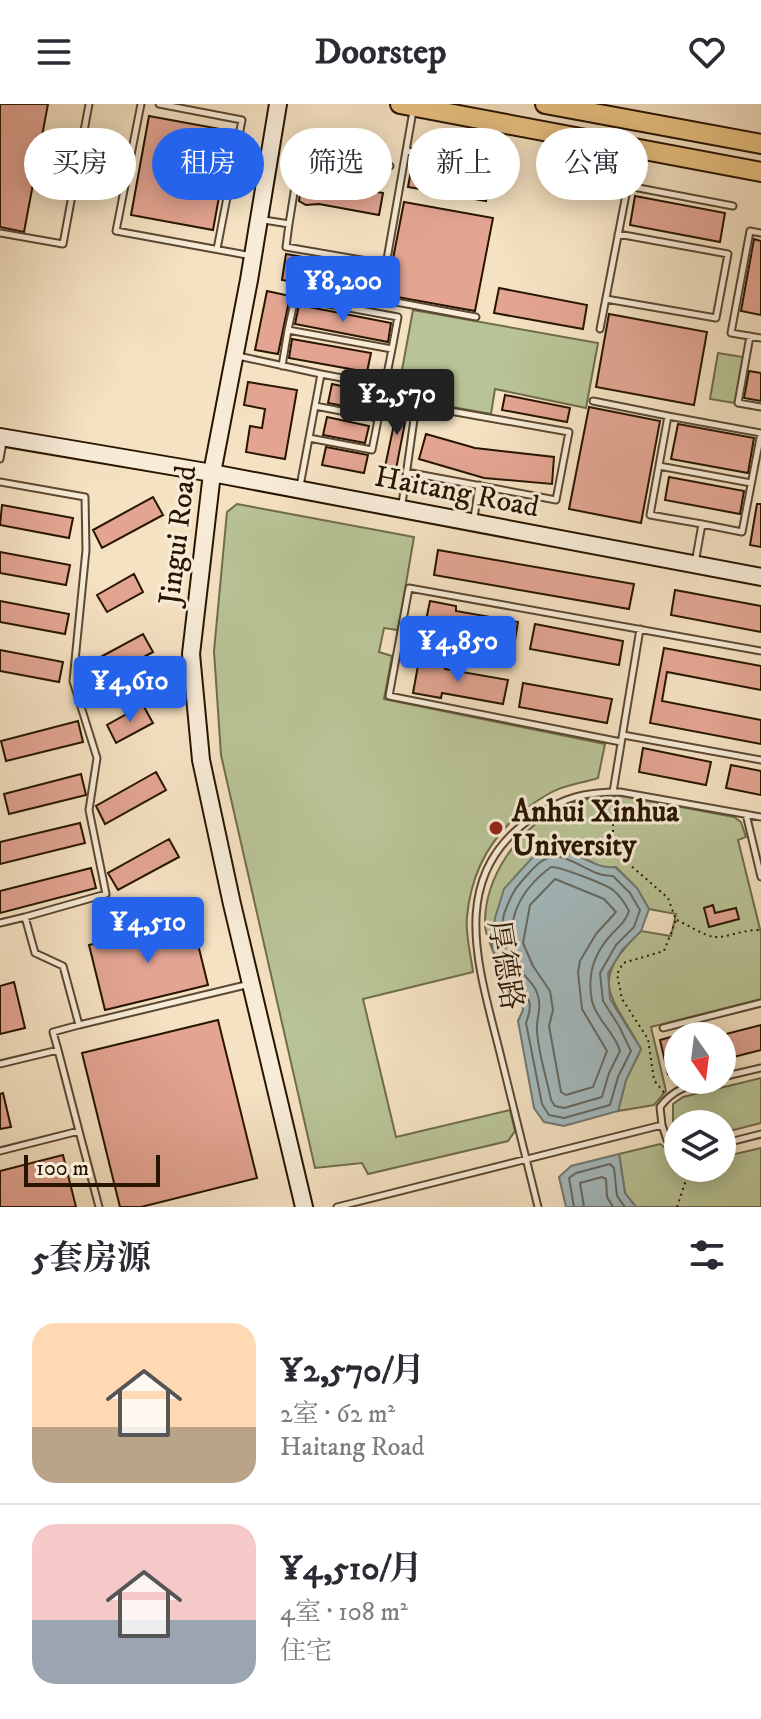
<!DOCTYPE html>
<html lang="zh">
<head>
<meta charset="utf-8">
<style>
	:root { --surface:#fff; --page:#f2f2f3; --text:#2b2b33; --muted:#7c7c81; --line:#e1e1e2; --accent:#2563eb }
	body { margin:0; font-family:"IM FELL DW Pica","Noto Serif SC",serif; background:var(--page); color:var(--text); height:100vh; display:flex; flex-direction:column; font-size:30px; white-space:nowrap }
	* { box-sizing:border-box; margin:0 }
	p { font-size:26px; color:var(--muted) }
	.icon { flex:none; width:44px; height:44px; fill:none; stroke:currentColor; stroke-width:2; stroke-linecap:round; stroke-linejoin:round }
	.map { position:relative; height:1103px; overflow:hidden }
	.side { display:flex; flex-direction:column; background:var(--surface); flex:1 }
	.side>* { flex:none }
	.guide { position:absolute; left:24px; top:24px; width:714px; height:72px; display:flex; gap:16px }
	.needle { width:52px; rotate:166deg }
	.controls { position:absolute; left:664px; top:918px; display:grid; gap:16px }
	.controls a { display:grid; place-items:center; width:72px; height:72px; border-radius:50%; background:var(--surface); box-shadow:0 4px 20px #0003; font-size:40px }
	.scale { position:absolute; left:24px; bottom:20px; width:136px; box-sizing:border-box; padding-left:8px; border:4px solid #271500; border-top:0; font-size:22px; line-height:28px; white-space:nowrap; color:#271500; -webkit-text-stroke:6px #f8ecd8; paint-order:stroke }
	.price { position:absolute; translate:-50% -68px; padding:0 18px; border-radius:8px; background:var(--accent); color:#fff; font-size:26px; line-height:52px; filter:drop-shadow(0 2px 4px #0008) }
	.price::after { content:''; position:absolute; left:50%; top:48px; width:24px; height:18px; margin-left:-12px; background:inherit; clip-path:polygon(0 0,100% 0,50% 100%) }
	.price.selected { background:#222; color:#fff }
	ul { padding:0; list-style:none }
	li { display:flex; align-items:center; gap:24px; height:200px; padding:0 32px }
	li+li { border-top:2px solid var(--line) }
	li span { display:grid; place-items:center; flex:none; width:224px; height:160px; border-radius:24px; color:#555 }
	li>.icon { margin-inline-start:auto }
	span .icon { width:96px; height:96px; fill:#fffc; stroke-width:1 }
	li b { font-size:34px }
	h2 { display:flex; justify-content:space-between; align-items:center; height:96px; padding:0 32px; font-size:34px }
	.pill { padding:0 28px; border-radius:36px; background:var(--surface); box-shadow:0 4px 20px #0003; font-size:28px; line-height:72px }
	.pill.selected { background:var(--accent); color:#fff }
	header { display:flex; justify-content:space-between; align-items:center; height:104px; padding:0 32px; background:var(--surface); font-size:36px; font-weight:700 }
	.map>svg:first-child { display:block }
	.green { fill:#b9c496; stroke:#706c4b; stroke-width:2 }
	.water { fill:#a3babf; stroke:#717873; stroke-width:2 }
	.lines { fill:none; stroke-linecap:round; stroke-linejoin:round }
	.shore { stroke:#656860; stroke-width:2 }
	.building { fill:#e3a592; stroke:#271500; stroke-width:2 }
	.lane-casing { stroke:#5a4831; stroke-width:9 }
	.secondary-casing { stroke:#271500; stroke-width:20 }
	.primary-casing { stroke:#271500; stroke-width:22 }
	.path { stroke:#271500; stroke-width:2; stroke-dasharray:2 4; stroke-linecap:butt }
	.lane { stroke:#f8ecd8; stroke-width:5 }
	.secondary { stroke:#f8ecd8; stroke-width:16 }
	.primary { stroke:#eac182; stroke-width:18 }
	.poi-dot { fill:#8f2418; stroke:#f8ecd8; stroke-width:3 }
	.labels { text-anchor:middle; stroke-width:6; stroke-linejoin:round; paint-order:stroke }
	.street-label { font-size:30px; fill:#271500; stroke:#f8ecd8 }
	.poi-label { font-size:30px; font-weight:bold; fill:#271500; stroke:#f8ecd8; text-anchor:start }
</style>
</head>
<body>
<header><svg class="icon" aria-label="menu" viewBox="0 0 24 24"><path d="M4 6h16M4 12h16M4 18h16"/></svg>Doorstep<svg class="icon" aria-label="heart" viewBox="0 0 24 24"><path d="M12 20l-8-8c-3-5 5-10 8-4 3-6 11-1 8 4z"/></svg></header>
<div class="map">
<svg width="761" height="1103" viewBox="0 0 761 1103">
	<rect width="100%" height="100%" fill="#f5e2c3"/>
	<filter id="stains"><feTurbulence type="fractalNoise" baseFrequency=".0025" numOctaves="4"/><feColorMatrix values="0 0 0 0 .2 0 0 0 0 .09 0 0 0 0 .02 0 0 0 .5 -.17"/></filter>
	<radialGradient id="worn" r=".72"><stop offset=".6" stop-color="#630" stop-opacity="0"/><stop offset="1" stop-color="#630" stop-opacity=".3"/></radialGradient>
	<path class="green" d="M413,206L598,239L586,304L495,285L491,310L397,293Z
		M718,249L743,253L735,299L710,295Z
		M237,400L414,433L398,526L384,524L379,548L392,552L384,595L605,640L598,674C583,679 564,681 550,689C502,716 472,757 467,813C465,830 471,851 473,868L363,895L396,1033L510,1006L515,1027L508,1037L368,1070L362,1059L315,1064L221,651L214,547L227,408Z
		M622,692L734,713L741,718L746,733L738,736L761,829V895L651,923L666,987L654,1001L618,1007L626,976L641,945C611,890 587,879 641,827L671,832L676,810L649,805L637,784L616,763L605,765L567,745L543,746C504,777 497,796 492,845C490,838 485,829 485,821C484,772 519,724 562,703C580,694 602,693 622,692Z
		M761,974V1019L722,1029V1020H678V1027L673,1017V1000L683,993Z
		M660,1040L678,1053V1064H722V1053L761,1044V1103H636L625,1089L619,1050Z"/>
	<path class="water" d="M555,744C576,746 595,766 615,763L637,784L649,805L641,827L622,846L608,869L610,895L641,945L626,976L618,1007L564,1022L544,1018L534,1004L518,917L523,906L521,894L507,879L492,845L495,814L504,785L531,755L543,746Z
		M619,1050L625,1089L636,1103H566L559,1073L571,1062Z"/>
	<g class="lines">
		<path class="shore" d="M555,752C576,754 592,773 613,772L630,789L640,806L634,823L616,841L600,869L603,897L619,922L631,947L618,973L610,1001L564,1014L549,1011L542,1000L526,919C535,895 527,894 515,875C501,855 498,833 504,810C509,797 512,788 521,778C531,767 540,754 555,752Z
			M551,763C559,762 607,781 613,786C620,792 625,799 629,807C625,819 618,823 610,832C593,851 587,872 592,897C596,915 615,929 620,947L609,969L602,993L564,1004L555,1002L551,996C547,974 536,943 537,922C537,911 542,904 538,892C536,881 526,875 521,866C500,825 516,789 551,763Z
			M555,775L604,795L616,808L596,830L580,857L578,868L582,905L607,947L593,983L566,991L561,988L549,922L553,906L550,887L533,862L523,839L530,801Z
			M574,1103L569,1074L576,1069L610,1060L614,1064L617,1092L625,1103
			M584,1103L580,1079L602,1073L606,1075L607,1093L613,1103"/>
	</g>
	<path class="building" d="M0,0H48L24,128L0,123Z
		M149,12L231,27L213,126L131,111Z
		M412,61L490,74L486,97L408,83Z
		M308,69H316L323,73L326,79L383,89L379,111L319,100L306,101L299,97L302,73Z
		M635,92L725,109L720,138L630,121Z
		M404,98L493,114L475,207L386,191Z
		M754,135L761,137V211L741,207Z
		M286,150L370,165L365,190L282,176Z
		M499,184L587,201L583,225L494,209Z
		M267,187L290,192L278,250L255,246Z
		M299,201L391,219L388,238L295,220Z
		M609,210L707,228L694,301L596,283Z
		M292,235L371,249L367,268L289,254Z
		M749,267L761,269V297L744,294Z
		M248,278L297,286L285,355L246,348L250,322L262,324L265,305L244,301Z
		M332,280L375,289L371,307L328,299Z
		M505,291L570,304L567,318L502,306Z
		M398,301L408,303L396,365L385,363Z
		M589,303L660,317L641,419L569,405Z
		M327,313L369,322L365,339L323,331Z
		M678,320L754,334L748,369L671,355Z
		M426,330L475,344L554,353L552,380L484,374L419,355Z
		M326,343L368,351L364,369L322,361Z
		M669,373L744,387L740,410L665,396Z
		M153,393L163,411L102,444L93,426Z
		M757,400H761V443L750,441Z
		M2,401L73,414L69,434L0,421Z
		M438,446L634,480L629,505L434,471Z
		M0,448L70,461L66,481L0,469Z
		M134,470L143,488L107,508L97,491Z
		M675,486L761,502V528L671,511Z
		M0,497L69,510L65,530L0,518Z
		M430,497L456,502V507L518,518L514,542L453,530L452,536L423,531Z
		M535,520L623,537L619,561L530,545Z
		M143,530L153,548L92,581L82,563Z
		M664,544L761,562V586L667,568L662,597L761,616V640L650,619Z
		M0,546L63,558L59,578L0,567Z
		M419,556L446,561L445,565L508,576L503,600L442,589L441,594L413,589Z
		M523,579L612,595L607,619L519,603Z
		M143,601L153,619L116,639L107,621Z
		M78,617L83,638L6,657L1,637Z
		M643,644L711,658L706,681L639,668Z
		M731,661L761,667V691L726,684Z
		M156,668L166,686L105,720L96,702Z
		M81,670L86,691L9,710L4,690Z
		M80,719L85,739L0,760V738Z
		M169,735L179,753L118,786L108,769Z
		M91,764L96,784L0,809V787Z
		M713,801L715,809L736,804L739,815L709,823L704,804Z
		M192,816L208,881L105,906L89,841Z
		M14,878L25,924L0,930V882Z
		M218,916L257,1074L141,1103H120L82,949Z
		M761,921V946L722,956V931Z
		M678,931V967L668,970L660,936Z
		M3,989L11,1023L0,1025V990Z
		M63,1051L76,1103H0V1067Z"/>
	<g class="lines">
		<g class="lane-casing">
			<path id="lane" d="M141,0L116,127L252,152
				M159,0L242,16L217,145
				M413,7L380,195L476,213
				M406,47L501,62
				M628,82L733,102
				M264,116L289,120L301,45L390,62
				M289,120L286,143L367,157
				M0,129L63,140L89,0
				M761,129L750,127L731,229L761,234
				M606,195L716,214L728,150L618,130
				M600,225L634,49
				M288,226L295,194L398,213L392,245
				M750,232L738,299L761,303
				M238,252L321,270L300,382
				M282,262L288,226L392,245L372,346L309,334
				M321,270L384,282
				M593,297L668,312
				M315,302L378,314
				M0,355L3,338
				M659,362L751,379
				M0,378L85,393L86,446L73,577L97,654L89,706L106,790L25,813
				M402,400L416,301L569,328L556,396L406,368
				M474,414L479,381
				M695,459L702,420L650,411L668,312L761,329L742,428L702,420
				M623,631L761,656
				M621,638L389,592L409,484L761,547
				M613,688L640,525
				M746,710L761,773
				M0,819L25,813L35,849L63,862L79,921L250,880
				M663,924L761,899
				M58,946L53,928L79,921
				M0,960L58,946L79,1027
				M722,973L761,964
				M662,1021L667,1036L678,1043
				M722,1040L761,1030
				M0,1047L79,1027L99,1103
				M337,1103L662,1021L660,1003C674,984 690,981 712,976
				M538,1103C525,1052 513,1000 500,949C479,864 445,770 535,712C566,693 584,688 620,688L761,713"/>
		</g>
		<g class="secondary-casing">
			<path id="secondary" d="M278,0L249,176L212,369L191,550L201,656L232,800L304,1103
				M0,333L212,369L761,473"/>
		</g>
		<g class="primary-casing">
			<path id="primary" d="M400,0L761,68
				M545,0L761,40"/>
		</g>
		<path class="path" d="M613,696V751L621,753L668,794L676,816L664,847L623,859L617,870L622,895L648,935L654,976L665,990
			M677,816C688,821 703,831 714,833C727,834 744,825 761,826
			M677,1103L690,1064"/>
		<use href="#lane" class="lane"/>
		<use href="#secondary" class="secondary"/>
		<use href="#primary" class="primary"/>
	</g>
	<circle class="poi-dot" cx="496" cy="724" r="8"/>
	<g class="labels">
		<g class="street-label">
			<text transform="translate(457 387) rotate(11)" y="10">Haitang Road</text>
			<text transform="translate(177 431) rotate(-83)" y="10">Jingui Road</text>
			<text transform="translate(506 861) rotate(81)" y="10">厚德路</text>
		</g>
		<g class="poi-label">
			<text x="512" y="717">Anhui Xinhua<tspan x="512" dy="34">University</tspan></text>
		</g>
	</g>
	<rect width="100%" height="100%" filter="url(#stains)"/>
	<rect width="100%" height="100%" fill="url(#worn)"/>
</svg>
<div class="controls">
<a><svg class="needle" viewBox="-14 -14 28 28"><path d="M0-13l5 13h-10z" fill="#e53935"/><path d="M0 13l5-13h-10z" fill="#7c7c81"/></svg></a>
<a><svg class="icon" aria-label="layers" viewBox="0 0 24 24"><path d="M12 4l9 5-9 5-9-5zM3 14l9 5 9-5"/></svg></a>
</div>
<div class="scale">100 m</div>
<b class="price" style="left:343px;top:220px">¥8,200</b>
<b class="price selected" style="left:397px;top:333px">¥2,570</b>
<b class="price" style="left:458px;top:580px">¥4,850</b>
<b class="price" style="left:130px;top:620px">¥4,610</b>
<b class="price" style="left:148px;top:861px">¥4,510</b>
<div class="guide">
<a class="pill">买房</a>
<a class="pill selected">租房</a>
<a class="pill">筛选</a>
<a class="pill">新上</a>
<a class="pill">公寓</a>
</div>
</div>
<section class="side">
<h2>5套房源<svg class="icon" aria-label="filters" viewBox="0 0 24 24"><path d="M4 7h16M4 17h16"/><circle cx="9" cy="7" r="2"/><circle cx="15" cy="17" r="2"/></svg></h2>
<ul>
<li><span style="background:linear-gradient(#ffd9b3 65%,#b9a48a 0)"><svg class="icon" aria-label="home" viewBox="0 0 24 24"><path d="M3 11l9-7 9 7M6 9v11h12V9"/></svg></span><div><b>¥2,570/月</b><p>2室 · 62 m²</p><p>Haitang Road</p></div></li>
<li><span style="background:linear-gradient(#f6c9c9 60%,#9aa5b1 0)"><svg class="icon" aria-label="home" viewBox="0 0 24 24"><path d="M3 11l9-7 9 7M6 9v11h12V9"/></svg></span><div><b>¥4,510/月</b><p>4室 · 108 m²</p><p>住宅</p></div></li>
</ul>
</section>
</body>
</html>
